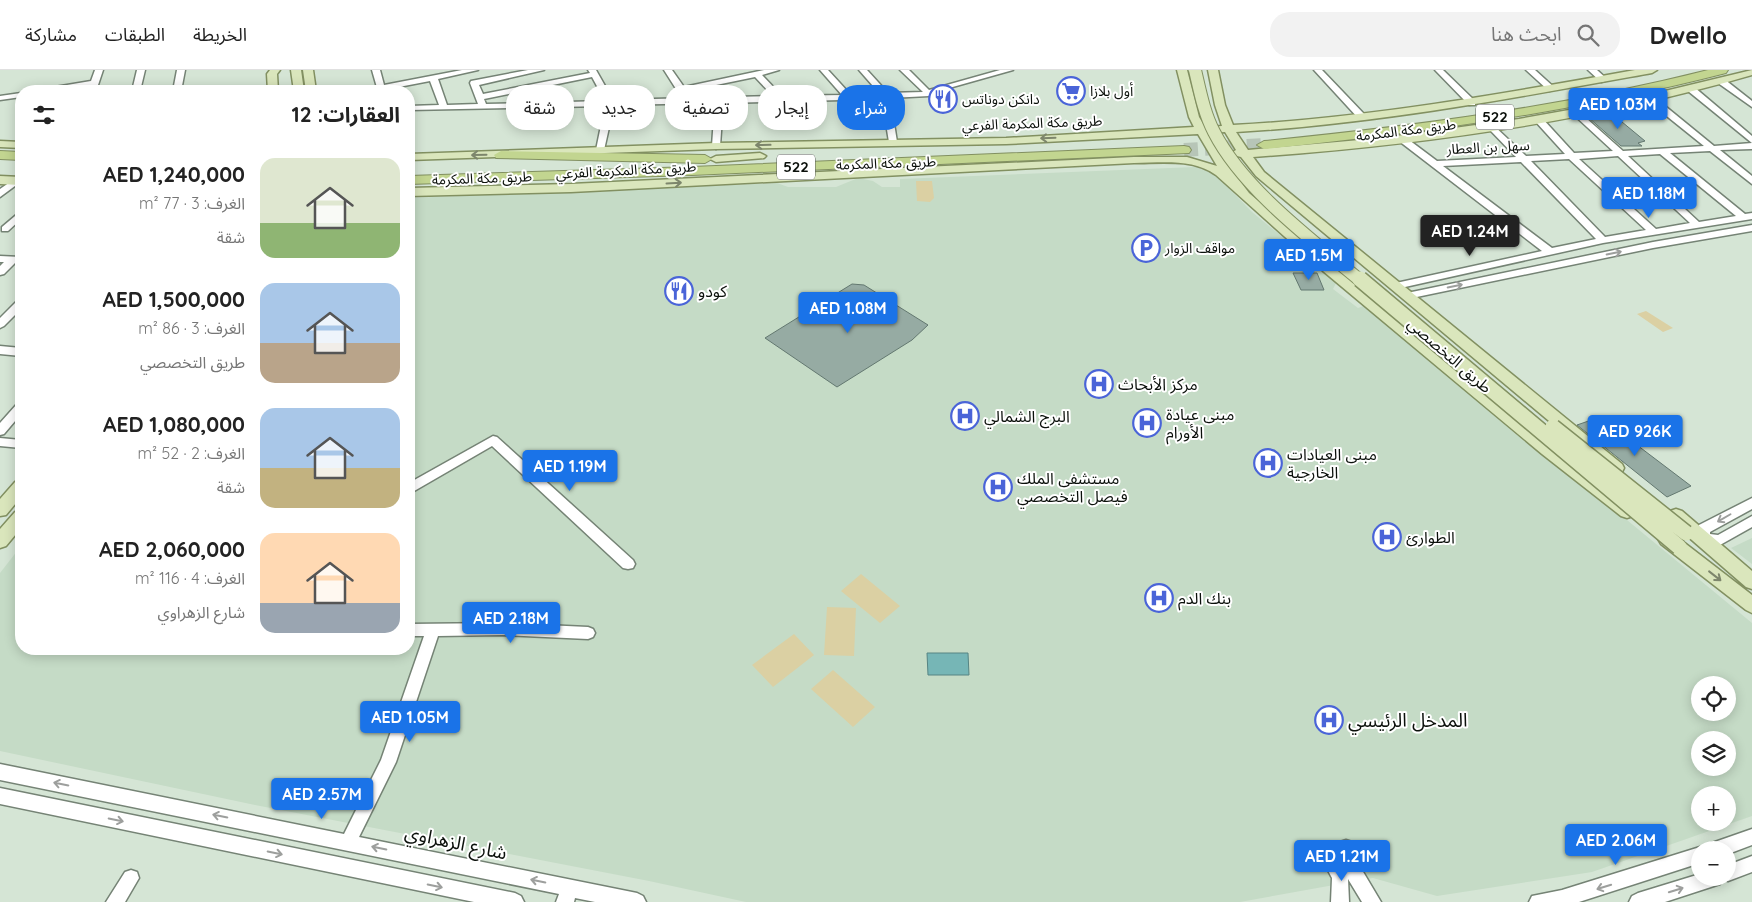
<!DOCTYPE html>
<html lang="ar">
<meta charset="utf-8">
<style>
:root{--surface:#fff;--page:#f2f2f2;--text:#222;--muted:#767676;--line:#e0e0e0;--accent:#1a73e8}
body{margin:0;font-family:Quicksand,"Noto Sans Arabic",sans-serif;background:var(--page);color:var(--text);direction:rtl;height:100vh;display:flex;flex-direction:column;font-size:19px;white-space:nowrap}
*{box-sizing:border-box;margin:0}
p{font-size:16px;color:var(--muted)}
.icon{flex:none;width:28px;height:28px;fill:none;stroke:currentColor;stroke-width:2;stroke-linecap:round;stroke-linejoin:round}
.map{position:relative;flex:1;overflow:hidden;direction:ltr}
.side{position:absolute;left:15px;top:15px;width:400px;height:570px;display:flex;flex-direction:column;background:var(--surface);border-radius:20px;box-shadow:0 2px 12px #0003;direction:rtl}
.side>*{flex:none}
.guide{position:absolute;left:430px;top:15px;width:475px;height:45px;direction:rtl;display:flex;gap:10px}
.tools{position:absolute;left:1691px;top:606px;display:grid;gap:10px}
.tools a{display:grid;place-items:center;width:45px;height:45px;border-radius:50%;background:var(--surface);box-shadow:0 2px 12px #0003;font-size:25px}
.price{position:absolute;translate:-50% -42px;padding:0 11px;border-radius:5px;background:var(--accent);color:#fff;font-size:16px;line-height:32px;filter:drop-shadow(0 1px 2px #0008)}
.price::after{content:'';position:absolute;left:50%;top:30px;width:15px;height:11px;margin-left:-8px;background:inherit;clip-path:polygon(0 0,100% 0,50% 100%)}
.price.active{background:#222;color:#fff}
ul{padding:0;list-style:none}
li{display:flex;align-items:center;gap:15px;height:125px;padding:0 15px}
li span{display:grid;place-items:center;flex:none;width:140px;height:100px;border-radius:15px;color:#555}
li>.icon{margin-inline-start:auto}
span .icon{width:60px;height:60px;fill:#fffc;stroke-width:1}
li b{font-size:21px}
h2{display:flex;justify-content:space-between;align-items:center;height:60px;padding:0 15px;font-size:21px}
.chip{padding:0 18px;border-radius:20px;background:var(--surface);box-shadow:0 2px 12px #0003;font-size:18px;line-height:45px}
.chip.active{background:var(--accent);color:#fff}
header{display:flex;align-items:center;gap:30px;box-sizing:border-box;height:70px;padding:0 25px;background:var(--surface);border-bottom:1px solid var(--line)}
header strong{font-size:24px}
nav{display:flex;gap:28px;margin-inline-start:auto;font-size:18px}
.search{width:350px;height:45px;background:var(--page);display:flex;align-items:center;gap:12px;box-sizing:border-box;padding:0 18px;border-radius:20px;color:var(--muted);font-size:19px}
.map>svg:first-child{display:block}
</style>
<header>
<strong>Dwello</strong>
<div class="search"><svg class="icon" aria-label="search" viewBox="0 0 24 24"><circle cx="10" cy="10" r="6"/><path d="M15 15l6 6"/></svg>ابحث هنا</div>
<nav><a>الخريطة</a><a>الطبقات</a><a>مشاركة</a></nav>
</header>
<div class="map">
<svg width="1752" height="832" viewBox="0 0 1752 832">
<rect width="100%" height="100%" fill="#d5e5d5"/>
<path fill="#c5dbc6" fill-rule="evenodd" d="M1195,97L1213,102L1252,142L1335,210L1336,213L1333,219L1358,238L1366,235L1752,553V746L1592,802L1437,826L1373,808L1240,832H746L649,811L255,735L0,681V503L21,476V579H409V128L777,113L788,117H836L858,108L873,111L882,117H900V109ZM1700,615H1728V642H1700ZM1700,670H1728V698H1700ZM1700,725H1728V752H1700Z
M1752,468V494L1731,478Z"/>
<path fill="#dbd0a3" d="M916,111H932L934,128L930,132L917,131Z
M1646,241L1673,258L1663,262L1637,244Z
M861,504L900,536L880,553L841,521Z
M827,537L856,538L854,586L824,585Z
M794,564L814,585L773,617L752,595Z
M833,600L875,637L853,657L811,619Z"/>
<path fill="#76b6b6" stroke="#568483" d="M927,583H968L969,605H928Z"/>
<path fill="#96aba3" stroke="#637870" d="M1610,42L1645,71L1638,73L1642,76H1621L1589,48L1599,47Z
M1293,203H1317L1324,220H1301Z
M852,214L864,215L928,255L912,270L837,317L765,268Z
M1600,347L1691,416L1667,427L1577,355Z"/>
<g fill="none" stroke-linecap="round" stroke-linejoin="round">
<path stroke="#b7c5b7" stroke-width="14" stroke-dasharray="14 7" stroke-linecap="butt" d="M1184,80L1264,75"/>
<defs>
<path id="minor" d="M95,0H103L96,21H88L90,16L57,21H39L43,19L91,11Z
M137,0H145L140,21H132Z
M177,0H185L181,21H173Z
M372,0H380L384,15L462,0H478L438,9L447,35L478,34L470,13L471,11L528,0H544L479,15L483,24L590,3L588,0H596L613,30L773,26L755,7L687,21L690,25L686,27L678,22L664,0H672L684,17L764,0H779L762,5L782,26L842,25L820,0H828L850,24H880L859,0H867L888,23L923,22L900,0H909L929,20L1000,0H1013L942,20L929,26L890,28L897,72L893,75L889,72L882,29L723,33L720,76L716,79L712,76L715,33L614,35L604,80L600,83L596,80L605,36L409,40V36L439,35L430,11L378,21ZM592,7L605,31L486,34L484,29Z
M1314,0H1322L1365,45V49H1359Z
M1435,0H1443L1475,31V35H1469Z
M1526,0H1535L1556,19L1549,21Z
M1588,0H1597L1608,10L1601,12Z
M1718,9H1724L1752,31V37L1718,13Z
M1688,17H1694L1752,66V73L1688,21Z
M21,23V27L0,30V26Z
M1648,27H1654L1714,76L1752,73V79L1720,80L1752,106V114L1710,81L1670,83L1745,144L1752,143V149L1603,173L1396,219L1392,218L1391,216L1396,213L1542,181L1399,71V67H1405L1437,91L1516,87L1489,59L1488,57L1492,54L1526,86L1565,84L1535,51V47H1541L1574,83L1613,81L1574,45L1573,43L1577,40L1623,81L1704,76L1648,31ZM1660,84L1736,146L1699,152L1628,86ZM1618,86L1690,153L1656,159L1579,89ZM1569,89L1646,160L1605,167L1531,91ZM1521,92L1596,169L1552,178L1443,96Z
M16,108L19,109V113L0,127V119Z
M21,141V149L8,161H2V157Z
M1752,155V161L1653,178L1407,229L1402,226L1407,223L1653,172Z
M0,186L21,187V193H15L4,204L0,205V196L4,192H0Z
M21,230V239L4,256L0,258V248L17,231Z
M0,276L21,278V286L0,284Z
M21,333V344L4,364L0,365V353L17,334Z
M493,366L497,367L633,490L635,494L633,498L628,499L623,498L492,376L409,424V413Z
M0,368L21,370V378L0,376Z
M1752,428V439L1710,462V464L1718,465L1752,446V457L1720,475L1698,473L1696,469L1699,455Z
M502,553L588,557L593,559L595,563L593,567L588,569L502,565L438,566L396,692L359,767L637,823L643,826L646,832H595L575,828L574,832H556L559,824L0,710V694L344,764L381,690L424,566H409V554Z
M0,718L515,823L521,826L524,832H474L0,734Z
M1752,759V775L1728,784V780H1707L1709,774Z
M1346,770L1352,772L1359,795L1381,832H1362L1348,809L1349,832H1331L1332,808L1317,780L1319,774L1325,772L1331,774L1342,795L1338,778L1340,772Z
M1700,777L1706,780H1700V793L1579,832H1529L1532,826L1562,820Z
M1752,786V802L1728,811L1722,809L1720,814L1714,816L1665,832H1629L1632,826L1638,823L1700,804V808H1728V795Z
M131,800L137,802L139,808L125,832H106L125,802Z"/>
<path id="major" d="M270,0H280L277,4L278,21H268L267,4Z
M291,0H301L304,21H294Z
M303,0H313L316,21H306Z
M1177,0H1187L1199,47L1205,57L1222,56L1215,35L1208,0H1218L1225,35L1233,55C1368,48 1502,24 1635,0H1657L1652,3C1514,28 1376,54 1236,62L1248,80L1382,68L1519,49L1636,28L1752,0V5C1590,52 1420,75 1253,87L1264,102L1622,394L1624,398L1622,402L1616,404L1610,402L1256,106L1241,87L1233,85L1231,83L1236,80L1225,62L1208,63L1219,83L1249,123L1333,195L1554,376L1633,436L1635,441L1633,446L1627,448L1621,446L1542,384L1323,201L1216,105C1192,88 1161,93 1134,93L571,122L409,126V118L571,114L1134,87H1187L1217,96L1198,64L1006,74L716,79L409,90V84L716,73L1006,68L1194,57L1189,47Z
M0,71L21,72V78L0,77Z
M760,83L766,86L764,88L716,92L710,89L716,86Z
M0,106L21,107V115L0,114Z
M21,410V427L6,445L0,446V429L15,412Z
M1676,439L1682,441L1752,501V519L1746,517L1670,451L1668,446L1670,441Z
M21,441V458L6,476L0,478V459L15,442Z
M1667,462L1673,464L1752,525V543L1746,540L1661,474L1658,469L1661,464Z"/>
<path id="highway" d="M1708,0H1728L1726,3C1574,42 1420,63 1264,79L1257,75L1264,71C1414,56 1562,37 1708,0Z
M1184,76L1189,77L1191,80L1189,83L692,105L409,114V106L692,97Z
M0,81L21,82V90L0,89Z
M501,81L705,85L712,89L705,93L496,88L494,85Z"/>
</defs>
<use href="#minor" stroke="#758375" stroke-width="3"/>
<use href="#major" stroke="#829061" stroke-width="3"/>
<use href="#highway" stroke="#829061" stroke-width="2"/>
<use href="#minor" fill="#fff" fill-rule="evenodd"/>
<use href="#major" fill="#dae6bc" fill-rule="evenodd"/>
<use href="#highway" fill="#c2d590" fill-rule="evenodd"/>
<defs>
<path id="major-bridge-far1" d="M1195,0C1200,21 1204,43 1214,62C1243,119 1312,170 1361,211"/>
<path id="major-bridge" d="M1360,209L1679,477
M1553,357L1686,463"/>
</defs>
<use href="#major-bridge-far1" stroke="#829061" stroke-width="14" stroke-linecap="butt"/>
<use href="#major-bridge" stroke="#829061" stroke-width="18" stroke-linecap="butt"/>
<use href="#major-bridge-far1" stroke="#dae6bc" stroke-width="12"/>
<use href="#major-bridge" stroke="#dae6bc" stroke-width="15"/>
</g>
<defs><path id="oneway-shaft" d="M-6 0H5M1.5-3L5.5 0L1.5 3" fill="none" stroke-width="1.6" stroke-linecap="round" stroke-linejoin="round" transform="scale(1.25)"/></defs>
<g stroke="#7d866c">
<use href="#oneway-shaft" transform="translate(1048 68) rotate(178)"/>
<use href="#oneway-shaft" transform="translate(763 75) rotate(179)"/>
<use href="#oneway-shaft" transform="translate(479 85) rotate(179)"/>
<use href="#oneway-shaft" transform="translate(674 113) rotate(-3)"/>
<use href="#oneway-shaft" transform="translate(1715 506) rotate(38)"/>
</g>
<g stroke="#9d9f9d">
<use href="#oneway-shaft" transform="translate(1614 183) rotate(-12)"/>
<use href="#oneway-shaft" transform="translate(1455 216) rotate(-11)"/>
<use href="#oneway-shaft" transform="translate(1724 448) rotate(150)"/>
<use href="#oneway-shaft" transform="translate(61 714) rotate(-169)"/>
<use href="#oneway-shaft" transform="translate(220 746) rotate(-169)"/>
<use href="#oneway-shaft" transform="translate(116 750) rotate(12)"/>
<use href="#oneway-shaft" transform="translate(379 778) rotate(-168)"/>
<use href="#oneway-shaft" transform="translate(275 783) rotate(12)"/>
<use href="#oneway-shaft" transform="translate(538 811) rotate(-168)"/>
<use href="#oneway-shaft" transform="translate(435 816) rotate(12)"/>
<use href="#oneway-shaft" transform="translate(1604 817) rotate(163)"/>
<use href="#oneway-shaft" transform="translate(1676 820) rotate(-17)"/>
</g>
<defs>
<symbol id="supermarket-ring" viewBox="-11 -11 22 22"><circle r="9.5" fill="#fff" stroke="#4a64d8" stroke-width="1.5"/><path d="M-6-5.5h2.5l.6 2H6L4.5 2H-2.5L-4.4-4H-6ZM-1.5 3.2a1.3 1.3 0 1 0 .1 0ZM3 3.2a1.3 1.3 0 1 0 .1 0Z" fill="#4a64d8"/></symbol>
<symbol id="restaurant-ring" viewBox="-11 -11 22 22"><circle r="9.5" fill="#fff" stroke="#4a64d8" stroke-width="1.5"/><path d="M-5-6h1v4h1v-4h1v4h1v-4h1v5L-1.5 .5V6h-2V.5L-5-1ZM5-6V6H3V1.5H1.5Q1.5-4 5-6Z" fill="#4a64d8"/></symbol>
<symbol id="parking-ring" viewBox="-11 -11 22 22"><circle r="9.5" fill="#fff" stroke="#4a64d8" stroke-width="1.5"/><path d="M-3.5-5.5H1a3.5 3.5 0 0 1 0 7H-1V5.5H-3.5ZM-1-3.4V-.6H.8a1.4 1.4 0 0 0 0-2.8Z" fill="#4a64d8"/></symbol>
<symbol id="hospital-ring" viewBox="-11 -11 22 22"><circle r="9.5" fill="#fff" stroke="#4a64d8" stroke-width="1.5"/><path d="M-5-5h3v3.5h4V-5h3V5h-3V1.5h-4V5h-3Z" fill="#4a64d8"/></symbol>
</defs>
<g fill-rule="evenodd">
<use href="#supermarket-ring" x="1055" y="5" width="32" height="32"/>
<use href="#restaurant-ring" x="927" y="13" width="32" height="32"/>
<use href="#parking-ring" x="1130" y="162" width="32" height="32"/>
<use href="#restaurant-ring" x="663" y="205" width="32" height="32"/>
<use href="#hospital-ring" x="1083" y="298" width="32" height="32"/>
<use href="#hospital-ring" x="949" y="330" width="32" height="32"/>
<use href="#hospital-ring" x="1131" y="337" width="32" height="32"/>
<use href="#hospital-ring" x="1252" y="377" width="32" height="32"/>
<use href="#hospital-ring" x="982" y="401" width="32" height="32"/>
<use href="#hospital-ring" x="1371" y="451" width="32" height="32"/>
<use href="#hospital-ring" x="1143" y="512" width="32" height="32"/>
<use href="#hospital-ring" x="1313" y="634" width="32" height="32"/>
</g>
<g text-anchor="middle" stroke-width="4" stroke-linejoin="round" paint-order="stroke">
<g font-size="14" fill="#0b100b" stroke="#fff" text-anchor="start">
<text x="1090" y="26">أول بلازا</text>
<text x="962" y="34">دانكن دوناتس</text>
<text x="1165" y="183">مواقف الزوار</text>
</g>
<g font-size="14" fill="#0b100b" stroke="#fff">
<text transform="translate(1032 53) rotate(-2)" y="5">طريق مكة المكرمة الفرعي</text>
<text transform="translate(1406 60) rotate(-7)" y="5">طريق مكة المكرمة</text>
<text transform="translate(1488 77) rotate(-3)" y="5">سهل بن العطار</text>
<text transform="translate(886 93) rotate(-2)" y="5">طريق مكة المكرمة</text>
<text transform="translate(626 100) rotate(-3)" y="5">طريق مكة المكرمة الفرعي</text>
<text transform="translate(482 108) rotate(-2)" y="5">طريق مكة المكرمة</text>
</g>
<g fill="#fff" stroke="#545854" stroke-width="1">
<rect x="1476" y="34.5" width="38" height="25" rx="4"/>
<rect x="777" y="84.5" width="38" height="25" rx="4"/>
</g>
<g font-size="15" font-weight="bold" fill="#0b100b">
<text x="1495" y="52">522</text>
<text x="796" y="102">522</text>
</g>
<g font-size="16" fill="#0b100b" stroke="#fff" text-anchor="start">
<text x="698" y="227">كودو</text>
<text x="1118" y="320">مركز الأبحاث</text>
<text x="1166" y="350">مبنى عيادة<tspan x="1166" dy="18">الأورام</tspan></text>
<text x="984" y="352">البرج الشمالي</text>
<text x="1287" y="390">مبنى العيادات<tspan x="1287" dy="18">الخارجية</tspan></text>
<text x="1017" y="414">مستشفى الملك<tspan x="1017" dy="18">فيصل التخصصي</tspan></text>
<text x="1406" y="473">الطوارئ</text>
<text x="1178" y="534">بنك الدم</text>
</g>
<g font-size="16" fill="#0b100b" stroke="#fff">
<text transform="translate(1450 285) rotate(41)" y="6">طريق التخصصي</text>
</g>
<g font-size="19" fill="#0b100b" stroke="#fff" text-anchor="start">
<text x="1348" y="657">المدخل الرئيسي</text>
</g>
<g font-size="19" fill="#0b100b" stroke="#fff">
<text transform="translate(456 772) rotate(12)" y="7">شارع الزهراوي</text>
</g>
</g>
</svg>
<div class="tools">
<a><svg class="icon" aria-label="locate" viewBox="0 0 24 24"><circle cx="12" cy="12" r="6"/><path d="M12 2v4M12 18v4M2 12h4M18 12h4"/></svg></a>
<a><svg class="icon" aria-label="layers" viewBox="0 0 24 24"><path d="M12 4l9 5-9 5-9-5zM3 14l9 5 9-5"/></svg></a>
<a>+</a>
<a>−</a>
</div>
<b class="price" style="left:1618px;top:60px">AED 1.03M</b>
<b class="price" style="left:1649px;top:149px">AED 1.18M</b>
<b class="price active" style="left:1470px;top:187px">AED 1.24M</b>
<b class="price" style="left:1309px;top:211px">AED 1.5M</b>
<b class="price" style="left:848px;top:264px">AED 1.08M</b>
<b class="price" style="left:1635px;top:387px">AED 926K</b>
<b class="price" style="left:570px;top:422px">AED 1.19M</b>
<b class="price" style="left:511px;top:574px">AED 2.18M</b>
<b class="price" style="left:410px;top:673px">AED 1.05M</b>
<b class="price" style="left:322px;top:750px">AED 2.57M</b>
<b class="price" style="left:1616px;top:796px">AED 2.06M</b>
<b class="price" style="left:1342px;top:812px">AED 1.21M</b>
<div class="guide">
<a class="chip active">شراء</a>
<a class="chip">إيجار</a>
<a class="chip">تصفية</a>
<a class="chip">جديد</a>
<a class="chip">شقة</a>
</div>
<section class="side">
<h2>العقارات: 12<svg class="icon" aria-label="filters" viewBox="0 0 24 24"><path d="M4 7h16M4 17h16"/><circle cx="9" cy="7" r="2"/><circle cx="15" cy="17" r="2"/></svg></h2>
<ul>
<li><span style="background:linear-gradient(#dfe7d0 65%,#8fb573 0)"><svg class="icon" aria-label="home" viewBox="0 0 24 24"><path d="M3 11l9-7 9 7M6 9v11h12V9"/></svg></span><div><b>AED 1,240,000</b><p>الغرف: 3 · 77 m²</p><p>شقة</p></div></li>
<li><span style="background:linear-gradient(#a9c7e8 60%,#b9a48a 0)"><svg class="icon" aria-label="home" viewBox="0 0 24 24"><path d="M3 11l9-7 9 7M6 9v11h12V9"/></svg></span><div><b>AED 1,500,000</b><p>الغرف: 3 · 86 m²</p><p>طريق التخصصي</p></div></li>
<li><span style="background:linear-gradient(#a9c7e8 60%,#c2b280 0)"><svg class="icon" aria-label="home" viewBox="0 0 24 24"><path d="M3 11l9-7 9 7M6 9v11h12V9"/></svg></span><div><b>AED 1,080,000</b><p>الغرف: 2 · 52 m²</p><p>شقة</p></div></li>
<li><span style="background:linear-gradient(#ffd9b3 70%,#9aa5b1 0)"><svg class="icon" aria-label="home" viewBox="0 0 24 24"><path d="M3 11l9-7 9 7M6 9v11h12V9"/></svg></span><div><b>AED 2,060,000</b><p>الغرف: 4 · 116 m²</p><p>شارع الزهراوي</p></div></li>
</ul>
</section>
</div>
